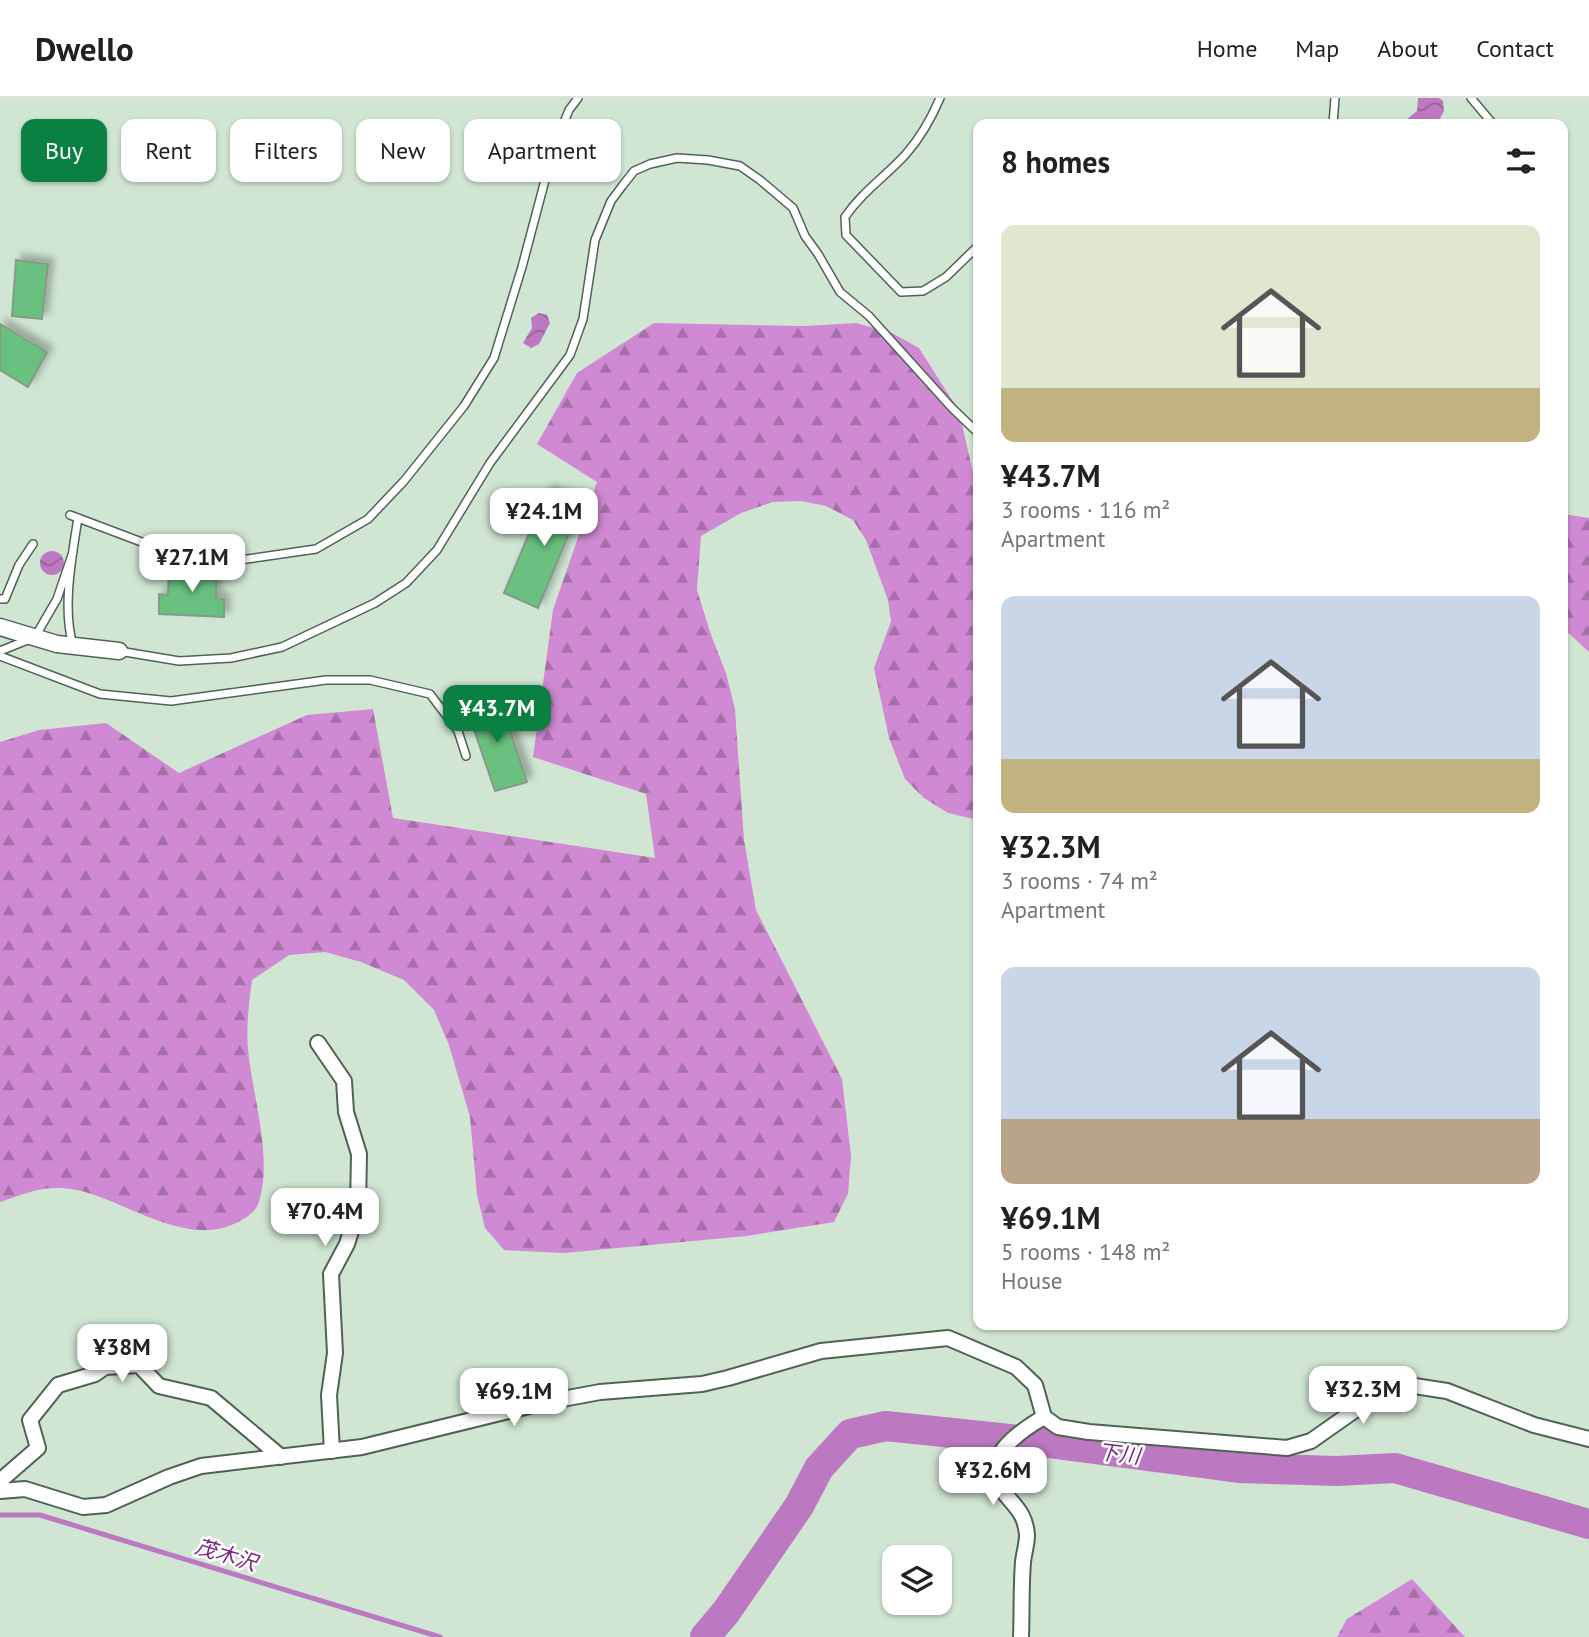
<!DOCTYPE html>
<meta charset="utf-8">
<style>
:root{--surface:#fff;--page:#f6f6f6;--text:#202124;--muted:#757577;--line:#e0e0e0;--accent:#0b8043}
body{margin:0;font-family:"PT Sans","Noto Sans JP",sans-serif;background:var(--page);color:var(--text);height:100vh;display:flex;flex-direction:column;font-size:26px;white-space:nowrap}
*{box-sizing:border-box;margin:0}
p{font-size:23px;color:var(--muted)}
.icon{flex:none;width:38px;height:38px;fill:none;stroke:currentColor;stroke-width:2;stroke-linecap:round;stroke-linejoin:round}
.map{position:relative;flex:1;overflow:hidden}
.sheet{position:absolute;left:973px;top:21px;width:595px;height:1211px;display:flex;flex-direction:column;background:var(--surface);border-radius:14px;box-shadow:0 2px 5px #0004}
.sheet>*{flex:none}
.banner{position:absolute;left:21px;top:21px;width:665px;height:63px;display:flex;gap:14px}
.tools{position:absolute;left:882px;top:1447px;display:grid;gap:14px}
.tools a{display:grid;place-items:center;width:70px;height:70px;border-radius:14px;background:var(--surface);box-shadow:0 2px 5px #0004;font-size:35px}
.price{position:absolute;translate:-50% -60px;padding:0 16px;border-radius:14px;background:#fff;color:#222;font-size:23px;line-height:46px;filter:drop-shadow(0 2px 4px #0008)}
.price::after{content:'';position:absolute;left:50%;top:42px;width:21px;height:16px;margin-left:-10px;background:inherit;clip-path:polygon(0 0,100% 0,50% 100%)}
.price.current{background:var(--accent);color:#fff}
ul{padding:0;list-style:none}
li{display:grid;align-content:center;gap:14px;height:371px;padding:0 28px}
li span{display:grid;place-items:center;height:217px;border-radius:14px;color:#555}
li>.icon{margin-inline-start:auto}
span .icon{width:126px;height:126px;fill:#fffc;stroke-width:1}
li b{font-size:30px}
h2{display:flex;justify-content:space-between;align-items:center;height:84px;padding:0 28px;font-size:30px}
.chip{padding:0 24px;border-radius:14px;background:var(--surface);box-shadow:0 2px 5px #0004;font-size:24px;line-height:63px}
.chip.current{background:var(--accent);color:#fff}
header{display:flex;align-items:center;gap:42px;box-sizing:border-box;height:98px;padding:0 35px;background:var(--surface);border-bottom:2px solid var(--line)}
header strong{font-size:33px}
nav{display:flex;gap:38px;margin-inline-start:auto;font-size:24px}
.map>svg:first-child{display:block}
</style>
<header>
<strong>Dwello</strong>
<nav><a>Home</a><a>Map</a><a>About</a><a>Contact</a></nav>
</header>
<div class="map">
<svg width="1589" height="1539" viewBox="0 0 1589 1539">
<defs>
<pattern id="forest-firs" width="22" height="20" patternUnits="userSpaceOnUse" patternTransform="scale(1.75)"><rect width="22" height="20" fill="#d08ad3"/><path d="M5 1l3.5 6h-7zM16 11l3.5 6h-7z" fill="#a76fa9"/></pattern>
<pattern id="water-waves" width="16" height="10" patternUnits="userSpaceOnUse" patternTransform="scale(1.75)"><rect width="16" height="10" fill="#bc78c0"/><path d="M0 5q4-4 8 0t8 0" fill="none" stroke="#97619a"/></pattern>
<filter id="shadow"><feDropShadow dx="5.5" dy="-5.5" stdDeviation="3.5" flood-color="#0004"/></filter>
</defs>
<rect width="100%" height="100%" fill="#d0e6d3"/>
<path fill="url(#forest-firs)" d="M654,225L804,228L856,225L892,235L919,250L959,313L978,397V722L948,715L924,700L905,681L889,640L874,570L891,523L888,502L866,442L853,422L826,408L801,403L773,404L741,415L701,438L697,492L711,537L726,575L735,611L744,742L756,812L842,981L851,1058L848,1096L834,1124L747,1138L564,1155L504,1152L485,1130L477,1097L470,1019L449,947L434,912L404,882L361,864L325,854L289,857L252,882C249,905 246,928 248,951C252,995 272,1057 260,1100C257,1113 248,1119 236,1125C185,1150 125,1102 77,1092C44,1086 30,1094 0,1104V644L39,632L106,625L179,675L307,617L373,611L393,720L655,760L646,696L533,659L553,512L597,384L537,346L577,275Z
M1563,416L1589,420V554L1563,530Z
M1412,1481L1465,1539H1337L1347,1521Z"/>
<path fill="url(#water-waves)" d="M1418,0H1439L1443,3L1444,13L1437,26H1401L1417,13Z
M539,215L547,217L550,225L539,246L531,250L523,245L532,230L531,220Z
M40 465a12 12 0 1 1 24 0a12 12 0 1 1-24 0Z"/>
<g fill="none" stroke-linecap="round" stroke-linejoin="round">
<path stroke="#bc78c0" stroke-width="5" d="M0,1417H40L440,1539"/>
<path stroke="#bc78c0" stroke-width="30" d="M705,1539L726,1514L799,1408L819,1370L850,1336L886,1328L1048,1345L1239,1370L1337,1373L1395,1370L1589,1426"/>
</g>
<path fill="#6ac17f" stroke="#859a89" stroke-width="2" filter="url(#shadow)" d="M16,162L48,166L42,221L12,218Z
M0,226L47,254L28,289L0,272Z
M547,393L583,407L578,416L583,418L575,435L570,433L538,510L504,495Z
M169,469L210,470V476L216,477V500L224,501V519L159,516V496L168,497Z
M499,600L527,684L495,693L467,611Z"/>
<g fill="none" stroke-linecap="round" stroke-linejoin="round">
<defs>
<path id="service" d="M940,0C932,19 920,40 906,56C886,78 862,94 845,119L846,137L901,194L923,193L946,179L978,148
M1471,0L1493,26
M1333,26L1335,0
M70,417L160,451L220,465L316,451L368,421L404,383L464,308L494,260L522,169L553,52L569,12L578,0
M0,501H5L19,467L33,446
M73,547C62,511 72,458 78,420
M0,553L35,539L57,501L73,454
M119,553L179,563L231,560L282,549L375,505L406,485L437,452L490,365L570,257L583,221L595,142L611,103L623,87L634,73L650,66L677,60L708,62L740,68L760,82L793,110L805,138L818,156L840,194L869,218L952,310L978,335
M0,558L100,596L171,603L326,582H370L430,596L458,633L466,658"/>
<path id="minor" d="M318,945L344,983L346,1014L359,1056L358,1110L347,1146L331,1176L335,1255L329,1297L332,1353
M0,1383L38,1350L30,1322L58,1287L95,1276L105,1269L139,1267L159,1288L211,1300L281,1359
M0,1393L25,1391L83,1409L106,1407L169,1379L201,1368L362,1349L541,1305L600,1294L702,1286L728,1280L821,1253L948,1240L1016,1269L1035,1287L1044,1319L1058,1329L1089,1334L1287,1350L1311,1343L1368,1303L1408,1287L1447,1293L1534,1327L1589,1341
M1021,1539C1022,1514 1021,1489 1023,1464C1024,1455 1027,1446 1027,1437C1025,1414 1015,1409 1002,1392C978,1361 1020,1333 1044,1319"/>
<path id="tertiary" d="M0,529L57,546L119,553"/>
</defs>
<use href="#service" stroke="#4f6352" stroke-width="10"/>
<use href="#minor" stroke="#4f6352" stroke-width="18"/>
<use href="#tertiary" stroke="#4f6352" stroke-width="19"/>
<use href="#service" stroke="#fff" stroke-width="7"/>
<use href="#minor" stroke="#fff" stroke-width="14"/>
<use href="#tertiary" stroke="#fff" stroke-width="16"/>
</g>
<g text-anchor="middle" stroke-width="5" stroke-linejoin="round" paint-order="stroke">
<g font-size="21" font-style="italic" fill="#79277f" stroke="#fff">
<text transform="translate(1119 1356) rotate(7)" y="7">下川</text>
<text transform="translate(226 1457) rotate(17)" y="7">茂木沢</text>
</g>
</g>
</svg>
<div class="tools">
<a><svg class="icon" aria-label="layers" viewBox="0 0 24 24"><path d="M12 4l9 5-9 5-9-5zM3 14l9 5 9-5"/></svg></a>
</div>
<b class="price" style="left:544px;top:450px">¥24.1M</b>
<b class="price" style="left:192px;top:496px">¥27.1M</b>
<b class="price current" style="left:497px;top:647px">¥43.7M</b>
<b class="price" style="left:325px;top:1150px">¥70.4M</b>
<b class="price" style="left:122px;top:1286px">¥38M</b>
<b class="price" style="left:1363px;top:1328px">¥32.3M</b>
<b class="price" style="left:514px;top:1330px">¥69.1M</b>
<b class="price" style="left:993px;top:1409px">¥32.6M</b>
<div class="banner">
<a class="chip current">Buy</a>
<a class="chip">Rent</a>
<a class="chip">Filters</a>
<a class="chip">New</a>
<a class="chip">Apartment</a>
</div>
<section class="sheet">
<h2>8 homes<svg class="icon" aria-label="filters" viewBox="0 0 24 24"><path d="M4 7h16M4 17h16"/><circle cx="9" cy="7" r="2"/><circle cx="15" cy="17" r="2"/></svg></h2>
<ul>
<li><span style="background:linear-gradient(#dfe7d0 75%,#c2b280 0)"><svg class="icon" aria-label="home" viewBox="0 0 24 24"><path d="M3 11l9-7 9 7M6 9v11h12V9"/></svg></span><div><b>¥43.7M</b><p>3 rooms · 116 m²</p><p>Apartment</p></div></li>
<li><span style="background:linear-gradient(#c9d6e8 75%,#c2b280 0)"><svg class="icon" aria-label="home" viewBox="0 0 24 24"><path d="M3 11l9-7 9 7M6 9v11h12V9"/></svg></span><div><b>¥32.3M</b><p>3 rooms · 74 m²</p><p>Apartment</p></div></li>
<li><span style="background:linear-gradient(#c9d6e8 70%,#b9a48a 0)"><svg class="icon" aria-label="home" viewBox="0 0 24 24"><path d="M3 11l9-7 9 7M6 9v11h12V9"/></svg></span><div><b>¥69.1M</b><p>5 rooms · 148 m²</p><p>House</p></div></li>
</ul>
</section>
</div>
